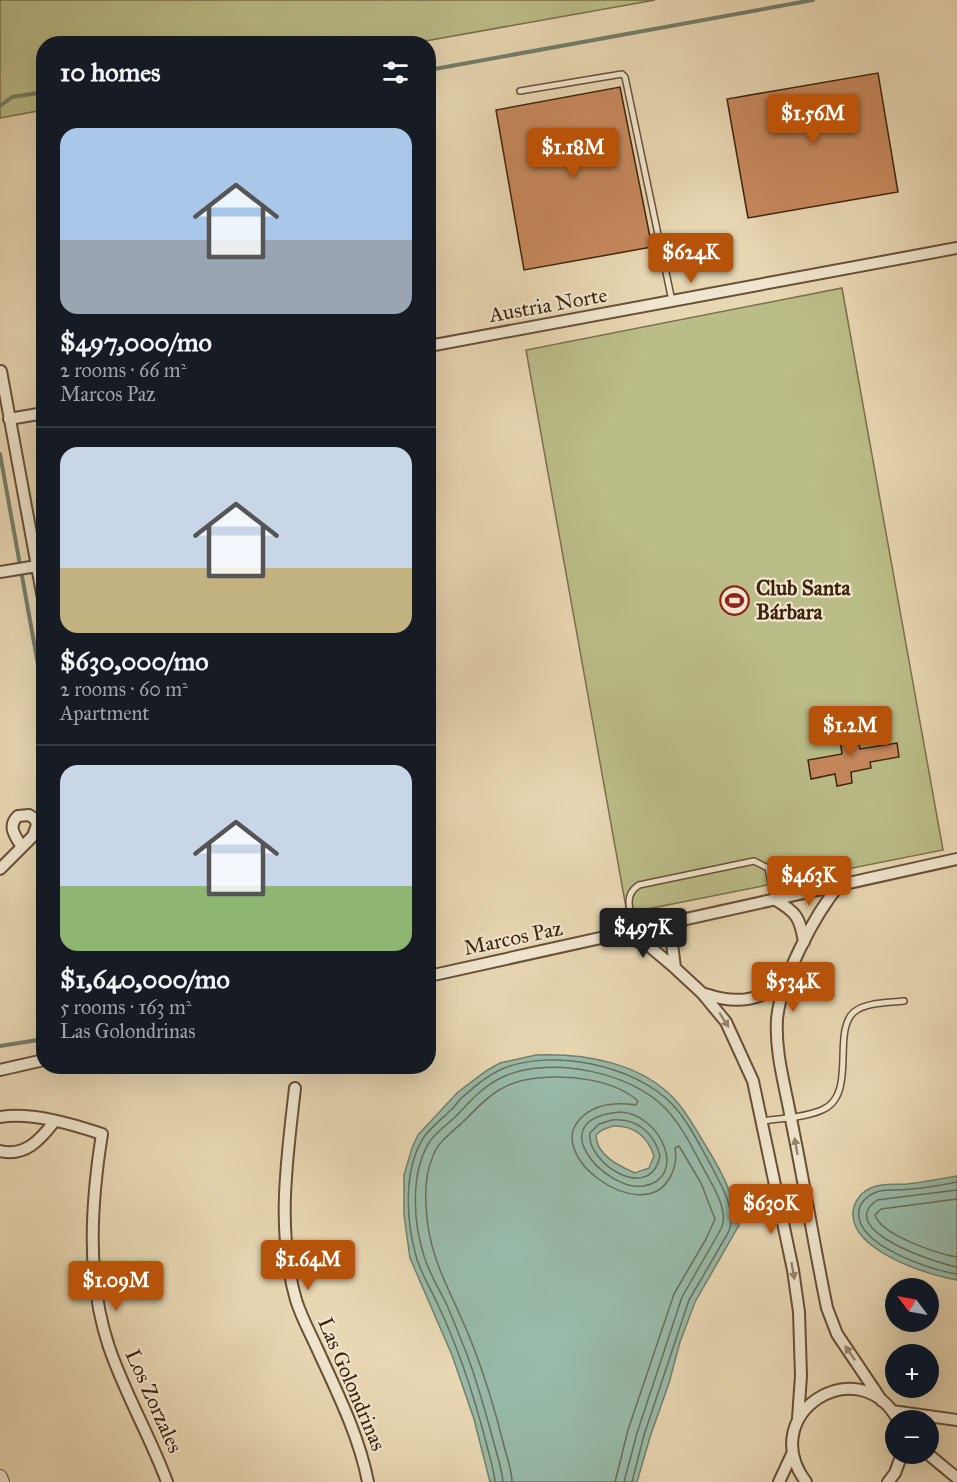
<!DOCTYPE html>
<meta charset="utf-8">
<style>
:root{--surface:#171b24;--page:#242831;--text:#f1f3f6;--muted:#9ea1a6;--line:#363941;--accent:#b45309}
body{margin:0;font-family:"IM FELL Great Primer",serif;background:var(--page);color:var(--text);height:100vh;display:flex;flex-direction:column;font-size:22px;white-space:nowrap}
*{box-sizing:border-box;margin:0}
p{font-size:20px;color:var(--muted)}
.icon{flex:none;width:33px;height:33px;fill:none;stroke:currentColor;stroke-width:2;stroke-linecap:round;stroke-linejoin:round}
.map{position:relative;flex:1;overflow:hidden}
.panel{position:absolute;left:36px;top:36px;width:400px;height:1038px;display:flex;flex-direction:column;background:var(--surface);border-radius:24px;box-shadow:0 6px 24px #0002}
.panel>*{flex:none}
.needle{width:39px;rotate:302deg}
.fabs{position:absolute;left:885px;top:1278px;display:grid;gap:12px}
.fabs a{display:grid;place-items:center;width:54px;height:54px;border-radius:50%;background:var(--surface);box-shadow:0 6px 24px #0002;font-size:30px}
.price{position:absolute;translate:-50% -51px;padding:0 14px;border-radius:6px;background:var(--accent);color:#fff;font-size:20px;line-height:39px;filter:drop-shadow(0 2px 3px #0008)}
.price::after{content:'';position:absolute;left:50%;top:36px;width:18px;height:14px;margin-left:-9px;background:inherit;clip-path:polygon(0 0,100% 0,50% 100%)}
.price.current{background:#222;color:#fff}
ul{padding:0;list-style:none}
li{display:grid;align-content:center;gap:12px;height:318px;padding:0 24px}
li+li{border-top:2px solid var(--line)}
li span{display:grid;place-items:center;height:186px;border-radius:18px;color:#555}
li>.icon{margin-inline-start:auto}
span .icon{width:108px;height:108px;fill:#fffc;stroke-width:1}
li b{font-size:26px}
h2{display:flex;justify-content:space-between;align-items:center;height:72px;padding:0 24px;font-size:26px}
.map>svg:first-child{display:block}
</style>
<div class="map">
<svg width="957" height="1482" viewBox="0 0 957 1482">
<rect width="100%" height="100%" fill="#e8d7b3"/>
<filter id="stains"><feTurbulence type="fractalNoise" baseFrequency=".00333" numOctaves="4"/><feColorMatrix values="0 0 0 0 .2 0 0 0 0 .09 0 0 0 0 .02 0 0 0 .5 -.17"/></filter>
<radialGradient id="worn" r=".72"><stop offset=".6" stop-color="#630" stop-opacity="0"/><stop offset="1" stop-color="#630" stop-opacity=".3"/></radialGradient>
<path fill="#bbbd89" stroke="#7c704a" stroke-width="1.5" d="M0,0H655L414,43L44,44L43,110L0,118Z
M842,288L943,850L627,913L526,350Z"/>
<path fill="#98baa9" stroke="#747e6a" stroke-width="1.5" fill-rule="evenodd" d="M536,1055C584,1053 644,1063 677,1102C689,1116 698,1133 707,1148C722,1172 735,1197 739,1225L695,1302L680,1342L669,1383L650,1437L637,1482H490L474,1419L452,1355L410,1258L404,1215V1175L412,1148L418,1135L458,1092L486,1071L500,1063ZM613,1126C634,1125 648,1137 654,1156L649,1168L635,1173C619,1166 596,1155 596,1135L602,1130Z
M957,1176V1280C927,1275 850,1250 853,1212C854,1202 861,1192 871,1188C880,1183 896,1185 907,1184C924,1182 941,1179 957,1176Z"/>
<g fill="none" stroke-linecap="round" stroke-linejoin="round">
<path stroke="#6b6e5a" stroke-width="1.5" d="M621,1112C662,1115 688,1178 644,1186C605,1192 539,1118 621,1112Z
M612,1120C636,1118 654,1132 660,1156C650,1204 586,1163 590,1133L599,1124Z
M957,1182C942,1185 926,1188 911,1189C900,1191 884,1188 874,1193C867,1196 860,1203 859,1210C853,1245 931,1270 957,1274
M957,1190L877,1200C834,1230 936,1263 957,1267
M957,1199L881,1209L875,1215C881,1235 938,1254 957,1257
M495,1482C494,1469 489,1455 486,1442C474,1396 459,1349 438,1305C431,1289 421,1274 416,1256C406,1220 403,1169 424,1137C432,1126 443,1118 453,1108C457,1104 460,1098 465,1095C476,1085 488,1075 502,1069C552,1048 634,1065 672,1104C689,1122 701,1148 713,1169C722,1187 738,1213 728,1233L689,1300L644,1435L632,1482
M503,1482C502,1470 498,1458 495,1447C486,1414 477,1379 464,1347C458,1332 452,1316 445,1301C437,1286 429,1272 424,1256C413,1222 410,1172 430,1141C438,1130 450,1123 459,1113C473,1098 486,1084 505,1076C552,1056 631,1072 666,1109C683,1127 695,1153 707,1175C715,1189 729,1213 721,1229L682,1297L637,1433L624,1482
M512,1482C512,1469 506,1455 503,1442C495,1410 485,1377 473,1346C454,1295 428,1262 426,1205C425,1188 426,1172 433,1156C439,1140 454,1131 466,1119C488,1096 504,1081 538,1078C570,1075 613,1079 638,1101L636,1105C616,1102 595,1103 580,1119C544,1156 641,1226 669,1179C675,1169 677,1159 675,1148L679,1146L701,1183L715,1219L706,1239L674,1294L628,1430L615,1482"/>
<path stroke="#747e6a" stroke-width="4" d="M429,70L813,0
M0,106L12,97L44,92
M0,454L44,698
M0,1046L44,1039"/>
</g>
<path fill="#c7895d" stroke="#3e230c" stroke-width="1.5" d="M878,73L898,192L748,218L727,99Z
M620,87L652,247L524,270L496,110Z
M856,723L860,749L897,743L899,757L870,762L871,768L851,772L852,783L837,786L835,774L811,779L808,760L842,754L838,726Z"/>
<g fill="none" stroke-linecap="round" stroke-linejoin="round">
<defs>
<path id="service" d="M520,91L622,74L625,77L672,301
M636,931C632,915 621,896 639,885L754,861L768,868L774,899
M762,1121C781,1118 804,1118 822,1110C858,1095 831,1032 854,1012C866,1002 889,1003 904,1001"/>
<path id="minor" d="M429,346L957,248
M1,371L44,604
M9,419L44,413
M0,572L37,566
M0,869L33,836L37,825L35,819L29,815L18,816C7,826 15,836 22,847
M840,884C814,915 781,979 777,1019C775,1054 785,1085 791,1119C804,1182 814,1245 827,1308L837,1334L882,1401
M774,899C796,912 800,917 804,942
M682,920L672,943L675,968L702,993L726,1022L753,1081L793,1270L799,1312L801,1376L798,1418
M622,935L649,946L675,968
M429,976L957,859
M705,994C738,1005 761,1001 788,979
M0,1070L44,1060
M295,1088C287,1159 276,1230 296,1300C301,1316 309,1331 316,1346C336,1390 359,1435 368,1482
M0,1117C32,1112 72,1124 102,1134C91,1203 86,1279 109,1347C125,1394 150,1436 167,1482
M0,1151C25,1157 40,1140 54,1122
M892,1411L957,1420
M928,1454L957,1478
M779,1482L792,1454
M806,1482C755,1414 858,1348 898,1420
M888,1482L895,1473L902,1454"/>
<path id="tertiary" d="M0,1477L2,1482"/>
</defs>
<use href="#service" stroke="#685036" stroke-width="8"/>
<use href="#minor" stroke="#685036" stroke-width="14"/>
<use href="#tertiary" stroke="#685036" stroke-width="16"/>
<use href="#service" stroke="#f0e5ce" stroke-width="5"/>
<use href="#minor" stroke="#f0e5ce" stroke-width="10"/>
<use href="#tertiary" stroke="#f0e5ce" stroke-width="14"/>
</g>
<defs><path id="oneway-solid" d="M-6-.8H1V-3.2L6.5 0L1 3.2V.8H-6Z" transform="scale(1.5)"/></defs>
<g fill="#97846d">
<use href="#oneway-solid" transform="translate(724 1020) rotate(58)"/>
<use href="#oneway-solid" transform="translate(796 1146) rotate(-100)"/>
<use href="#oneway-solid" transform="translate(793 1271) rotate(80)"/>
<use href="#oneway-solid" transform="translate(850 1353) rotate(-125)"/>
</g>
<defs>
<symbol id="stadium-ring" viewBox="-11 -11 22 22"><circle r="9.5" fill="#f0e5ce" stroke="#8f2418" stroke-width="1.5"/><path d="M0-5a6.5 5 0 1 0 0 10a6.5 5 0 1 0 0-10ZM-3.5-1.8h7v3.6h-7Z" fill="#8f2418"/></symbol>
</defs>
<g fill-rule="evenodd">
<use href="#stadium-ring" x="718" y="584" width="33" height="33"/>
</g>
<g text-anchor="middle" stroke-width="4.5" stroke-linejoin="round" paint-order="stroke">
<g font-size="21" fill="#3e230c" stroke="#f0e5ce">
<text transform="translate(548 305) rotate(-10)" y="7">Austria Norte</text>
<text transform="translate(513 938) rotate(-12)" y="7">Marcos Paz</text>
<text transform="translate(352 1384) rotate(67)" y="7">Las Golondrinas</text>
<text transform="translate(154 1401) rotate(66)" y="7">Los Zorzales</text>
</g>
<g font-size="21" font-weight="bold" fill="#3e230c" stroke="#f0e5ce" text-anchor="start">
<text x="756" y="595">Club Santa<tspan x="756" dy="24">Bárbara</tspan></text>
</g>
</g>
<rect width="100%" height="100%" filter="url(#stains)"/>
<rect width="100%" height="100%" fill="url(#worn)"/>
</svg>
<div class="fabs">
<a><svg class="needle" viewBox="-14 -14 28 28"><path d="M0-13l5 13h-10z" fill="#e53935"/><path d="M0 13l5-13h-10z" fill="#9ea1a6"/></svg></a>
<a>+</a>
<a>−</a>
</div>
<b class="price" style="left:813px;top:145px">$1.56M</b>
<b class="price" style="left:573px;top:179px">$1.18M</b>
<b class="price" style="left:691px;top:284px">$624K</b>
<b class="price" style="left:850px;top:757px">$1.2M</b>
<b class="price" style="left:809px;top:907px">$463K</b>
<b class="price current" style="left:643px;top:959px">$497K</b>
<b class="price" style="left:793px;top:1013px">$534K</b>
<b class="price" style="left:771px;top:1235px">$630K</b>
<b class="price" style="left:308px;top:1291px">$1.64M</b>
<b class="price" style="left:116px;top:1312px">$1.09M</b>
<section class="panel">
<h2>10 homes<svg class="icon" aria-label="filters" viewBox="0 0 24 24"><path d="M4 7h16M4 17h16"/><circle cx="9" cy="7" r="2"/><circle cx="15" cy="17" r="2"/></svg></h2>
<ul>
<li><span style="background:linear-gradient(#a9c7e8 60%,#9aa5b1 0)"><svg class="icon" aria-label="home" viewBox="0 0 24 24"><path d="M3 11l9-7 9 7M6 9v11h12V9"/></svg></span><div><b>$497,000/mo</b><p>2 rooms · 66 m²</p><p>Marcos Paz</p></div></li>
<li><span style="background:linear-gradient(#c9d6e8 65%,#c2b280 0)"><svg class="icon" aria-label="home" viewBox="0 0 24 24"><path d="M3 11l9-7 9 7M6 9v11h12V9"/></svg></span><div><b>$630,000/mo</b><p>2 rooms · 60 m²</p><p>Apartment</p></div></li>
<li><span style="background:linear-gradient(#c9d6e8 65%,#8fb573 0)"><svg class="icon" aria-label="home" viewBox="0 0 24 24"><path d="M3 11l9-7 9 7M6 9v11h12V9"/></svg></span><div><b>$1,640,000/mo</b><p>5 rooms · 163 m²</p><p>Las Golondrinas</p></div></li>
</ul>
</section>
</div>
